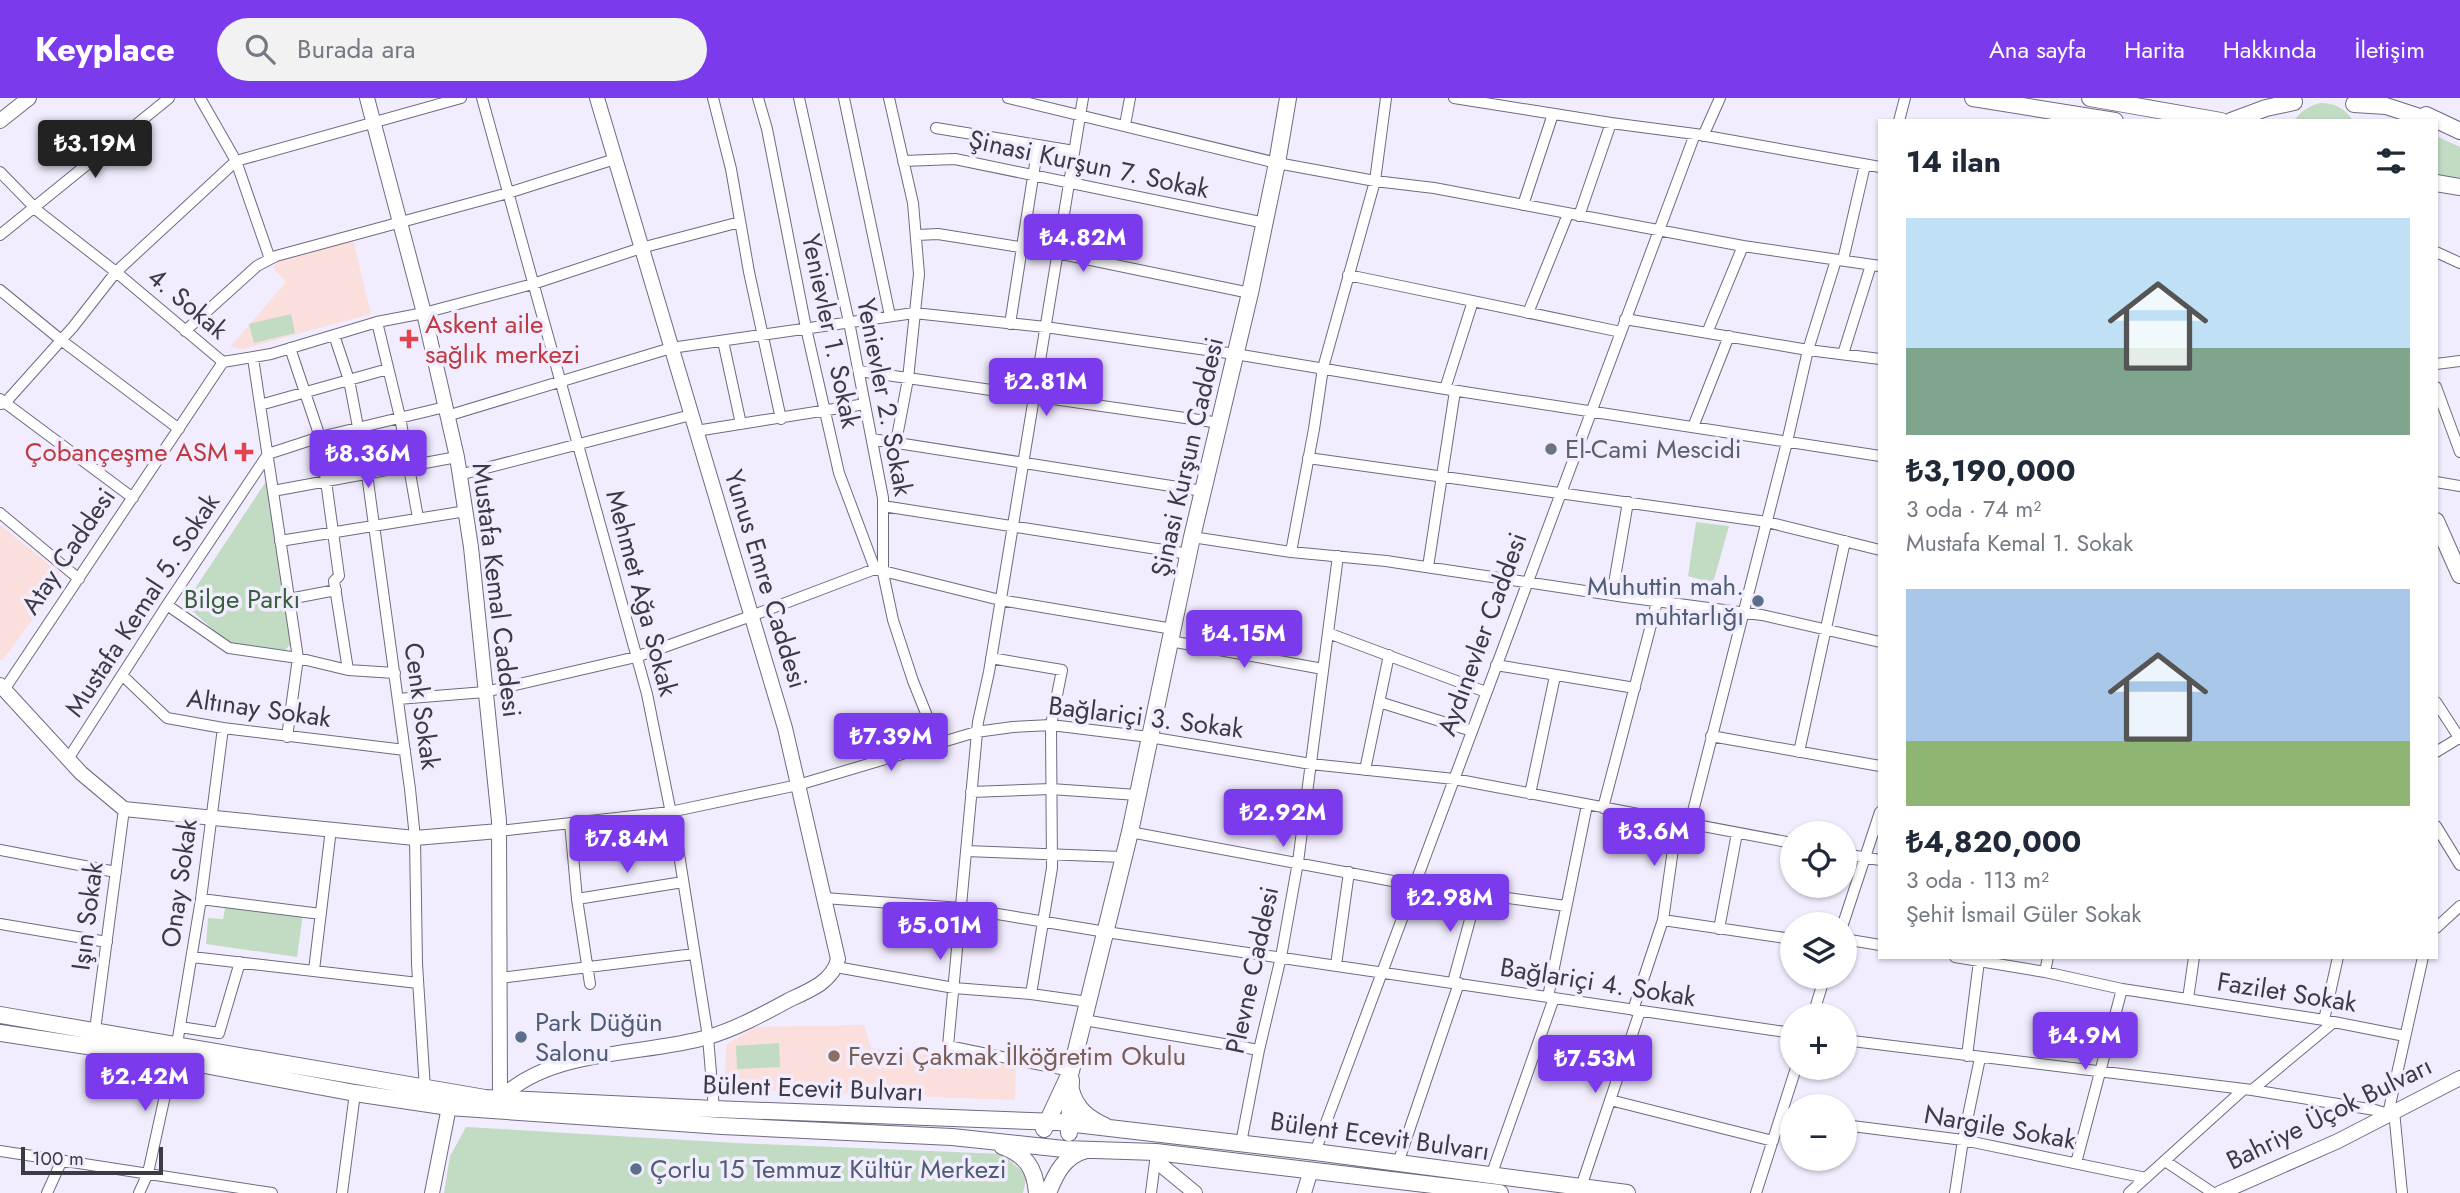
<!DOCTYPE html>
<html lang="tr">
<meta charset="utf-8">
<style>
:root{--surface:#fff;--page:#f2f2f3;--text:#1f2937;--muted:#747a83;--accent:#7c3aed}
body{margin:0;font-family:Jost,sans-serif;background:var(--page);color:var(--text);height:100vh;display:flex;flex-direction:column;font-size:26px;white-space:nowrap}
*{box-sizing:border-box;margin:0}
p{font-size:23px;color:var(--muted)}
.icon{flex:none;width:38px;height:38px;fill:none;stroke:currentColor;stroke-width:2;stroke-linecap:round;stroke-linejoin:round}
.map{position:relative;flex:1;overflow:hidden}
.panel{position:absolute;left:1878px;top:21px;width:560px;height:840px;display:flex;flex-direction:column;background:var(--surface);border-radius:0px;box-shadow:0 2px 5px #0004}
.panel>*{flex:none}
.controls{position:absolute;left:1780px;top:723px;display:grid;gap:14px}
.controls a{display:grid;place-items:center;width:77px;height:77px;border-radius:50%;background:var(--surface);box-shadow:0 2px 5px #0004;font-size:35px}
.scale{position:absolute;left:21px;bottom:18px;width:142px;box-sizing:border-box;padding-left:7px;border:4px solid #3d3a45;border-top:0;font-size:19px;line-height:24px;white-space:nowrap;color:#3d3a45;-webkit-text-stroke:5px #f2edfe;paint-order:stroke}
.price{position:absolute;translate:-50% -60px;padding:0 16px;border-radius:7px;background:var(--accent);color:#fff;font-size:23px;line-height:46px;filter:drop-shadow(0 2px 4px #0008)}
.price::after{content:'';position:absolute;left:50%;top:42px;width:21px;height:16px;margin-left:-10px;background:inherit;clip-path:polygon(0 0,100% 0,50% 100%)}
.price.active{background:#222;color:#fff}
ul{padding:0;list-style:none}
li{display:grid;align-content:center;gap:14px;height:371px;padding:0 28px}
li span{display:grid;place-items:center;height:217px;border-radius:0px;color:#555}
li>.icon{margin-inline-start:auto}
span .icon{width:126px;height:126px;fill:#fffc;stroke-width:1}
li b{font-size:30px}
h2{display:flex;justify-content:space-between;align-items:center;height:84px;padding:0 28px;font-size:30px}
header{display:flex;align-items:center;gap:42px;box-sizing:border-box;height:98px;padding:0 35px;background:var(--accent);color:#fff}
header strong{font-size:33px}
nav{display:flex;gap:38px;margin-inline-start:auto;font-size:24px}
.search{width:490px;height:63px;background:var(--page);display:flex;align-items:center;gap:18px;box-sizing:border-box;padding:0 24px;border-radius:38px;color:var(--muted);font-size:26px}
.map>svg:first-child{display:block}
</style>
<header>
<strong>Keyplace</strong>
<div class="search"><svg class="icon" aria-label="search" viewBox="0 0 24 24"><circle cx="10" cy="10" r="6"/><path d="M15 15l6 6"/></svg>Burada ara</div>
<nav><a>Ana sayfa</a><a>Harita</a><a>Hakkında</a><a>İletişim</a></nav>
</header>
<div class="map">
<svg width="2460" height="1095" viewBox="0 0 2460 1095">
<rect width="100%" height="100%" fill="#f2edfe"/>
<path fill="#fadfdd" d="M353,141L371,216L243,251L230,249L286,184L273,170L278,163Z
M0,427L59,474L60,484L3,562H0Z
M864,927L871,950L1016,966L1015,1002L725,991L726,947L755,929Z"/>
<path fill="#c2dbc3" d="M2320,5C2335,5 2345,10 2353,23H2294C2301,13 2308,8 2320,5Z
M2436,38L2460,49V84L2436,78Z
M291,216L295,235L254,245L249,226Z
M267,382L291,546L285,552L230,547L189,510L186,504Z
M1696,424L1729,428L1713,485L1688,478Z
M226,806L303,816L297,859L206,846L208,820L223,821Z
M779,945L780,969L737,971L736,948Z
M466,1029L736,1045L1002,1056L1027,1077L1023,1095H444L450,1058Z"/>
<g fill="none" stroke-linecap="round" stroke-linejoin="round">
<defs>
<path id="street" d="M200,0L236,63L270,161
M482,0L647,596L678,750L708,939L714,1011
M713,0L731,71L749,174L781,321
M758,0L767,31L806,230L839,375L875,471
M799,0L849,224L883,400V475L893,522L913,583L938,645
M844,0L890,218
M889,0L913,105L919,176L908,281L896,344
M1008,0L1277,65L1375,83L1434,90L1743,148L1880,168
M1454,0L1611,25L1695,36L1880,69
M1899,23L1905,0
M1125,27L1130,0
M936,30L1074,53
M1703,38L1720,0
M903,63L955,61L1265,125
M0,74L39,114L116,174L223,264L271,256L377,224L424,215L533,186L641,150L740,124
M1523,107L1553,16
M1579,118L1611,25
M0,137L169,0
M917,137L938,136L1057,155L1250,195
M2436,154L2460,165
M1843,162L1865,67
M1348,177L1621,234
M0,192L61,242L179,331
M1528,215L1568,116
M1625,221L1808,252L1880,261
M377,224L400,319L418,420
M1010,226L1038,47
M185,233L257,168L276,158L508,95L615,61
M1707,235L1743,148
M334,237L349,282L367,376L410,691L415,740L417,866L425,991
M723,243L741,326
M290,250L320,339L339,478L334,483L348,572
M1843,256L1871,167
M253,260L298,560L287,639
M2436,266L2460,263
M859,273L1220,325
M2436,289L2460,354
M1445,291L1473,203
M0,301L133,400
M0,306L5,305L73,229L116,174L236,63L461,0
M260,307L388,271
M447,318L671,250L914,215L1045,229L1235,256L1445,291L1880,358
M1693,329L1729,238
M696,333L865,306
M872,341L1203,393
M1308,360L1767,424L1880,452
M459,377L691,317
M2436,384L2460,388
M273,393L457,359
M883,408L1189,456
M0,415L79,481
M1192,439L1291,454L1386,463L1625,499L1762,517L1880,544
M280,443L466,413
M1291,454L1314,331L1323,270L1375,83L1386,0
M1428,469L1455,293
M1612,497L1628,404
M289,501L336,492
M167,507L229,550L298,560L348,572L395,575
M1328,535L1486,594
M1170,543L1323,571
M991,560L1062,572L1051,627L1052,770L1031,896
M1496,567L1635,590
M123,578L167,620L223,630L405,652
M4,592L223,264
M398,601L485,594L636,559L751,518L875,471L1000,502L1173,531
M1379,604L1472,633
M2436,604L2460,641
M1711,638L1880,668
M1799,654L1845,443
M2436,654L2459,640
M68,661L167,507L268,356L320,339L445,309
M1365,672L1389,557
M971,694L1051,691L1137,697
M1530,696L1555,578
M1603,710L1657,504
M570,725L577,801L590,886
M1690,725L1787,344L1808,252L1836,162
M2436,728L2460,767
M499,733L670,714L798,687L976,634L1013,629L1051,627L1149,639L1311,666L1454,681L1792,745
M1130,734L1414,787L1566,808
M0,752L116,774
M966,753L1123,759
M1844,756L1880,762
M824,800L961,810L1106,834L1792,935
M201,801L321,816
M577,801L683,784
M1663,822L1792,841
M0,826L107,844
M1843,826L1880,714
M2436,830L2460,808
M1719,831L1737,735
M1844,841L1880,847
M192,859L418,885
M1955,859L2045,874L2122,891L2324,922L2405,938
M1336,867L1349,774
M836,869L954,890L1031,896L1088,904
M314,872L331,731
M2045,874L2048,859
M500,880L694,856
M1453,884L1477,796
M1548,899L1587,707
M2188,901L2194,859
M1633,912L1663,822L1677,723
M1813,917L1825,878
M1084,922L1259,952
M2324,922L2338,859
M180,929L219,935L240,864
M95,932L124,711
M1844,942L2252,992L2375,1012L2388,1016L2423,859
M177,946L201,801L223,630
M1967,958L1979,863
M1071,973L948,948L978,624L989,574L1083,0
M2252,992L2334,924
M1610,1002L1773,1043
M2394,1013L2402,1095
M1844,1027L1963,1042L2146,1080
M1241,1045L1259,952L1281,859L1298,764L1338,458
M0,1053L272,1095
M1315,1054L1695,36
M2165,1063L2213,1095
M1398,1065L1459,885
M2076,1065L2122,891
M1491,1078L1554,900
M1581,1089L1640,913
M47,1095L62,1062
M139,1095L148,1075L173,961
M342,1095L355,995
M1151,1095L1156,1056
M1756,1095L1796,970
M1955,1095L1963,1042L1980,960
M2129,1095L2244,991"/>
<path id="secondary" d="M367,0L424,215L457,359L471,449L499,723L500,1001
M0,23L29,0
M0,587L81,675L124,711L415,740L499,733
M500,1001C550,950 643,958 708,939C736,931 765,915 791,901C800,897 811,892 820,886C828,880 836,871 838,861L785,630L597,0
M1156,1054L1161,1067L1195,1095
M432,1095L449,1009
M1304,1095L1311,1072
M2220,1095L2338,1043L2460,980"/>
<path id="primary" d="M1973,0L2115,23
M2090,0L2221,23
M2354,6L2386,8L2432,23
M2426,17L2460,33
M2231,23L2266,10L2294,4
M2436,85L2460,89
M2436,423L2460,477
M0,917L485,1000L714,1011L1058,1024L1315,1054L1627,1095
M0,935L173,961L355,995L449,1009L722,1028L952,1039L1064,1051L1156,1054L1500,1095
M1071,992C1076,1011 1088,1020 1105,1028
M1044,1031L1071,973L1130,734L1192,439L1250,195L1277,65L1288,0
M1069,1035L1071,982
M1002,1048C1026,1057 1035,1070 1037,1095
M1048,1095C1056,1075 1064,1058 1086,1052"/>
</defs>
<use href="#street" stroke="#716981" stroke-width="12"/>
<use href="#secondary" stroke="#716981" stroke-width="16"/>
<use href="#primary" stroke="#716981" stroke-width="18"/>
<use href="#street" stroke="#fff" stroke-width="10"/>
<use href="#secondary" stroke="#fff" stroke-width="14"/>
<use href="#primary" stroke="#fff" stroke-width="16"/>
</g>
<g fill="#e0444e" stroke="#f2edfe" stroke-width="2.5">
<path d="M405.5 230.5h7v7h7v7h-7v7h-7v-7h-7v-7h7z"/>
<path d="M240.5 343.5h7v7h7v7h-7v7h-7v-7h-7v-7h7z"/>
</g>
<circle fill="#6b7280" stroke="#f2edfe" stroke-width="2.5" cx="1551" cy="351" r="7"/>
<g fill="#5c6f8a" stroke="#f2edfe" stroke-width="2.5">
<circle cx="1758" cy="503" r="7"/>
<circle cx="521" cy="939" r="7"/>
<circle cx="636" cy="1071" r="7"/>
</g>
<circle fill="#8d6e63" stroke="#f2edfe" stroke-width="2.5" cx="834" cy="958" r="7"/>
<g text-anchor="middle" stroke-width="7" stroke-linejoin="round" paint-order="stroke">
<g font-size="26" fill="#3d3a45" stroke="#f2edfe">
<text transform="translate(1089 66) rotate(12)" y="9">Şinasi Kurşun 7. Sokak</text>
<text transform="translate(188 205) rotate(40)" y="9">4. Sokak</text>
<text transform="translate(831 233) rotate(78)" y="9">Yenievler 1. Sokak</text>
<text transform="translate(885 299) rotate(79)" y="9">Yenievler 2. Sokak</text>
<text transform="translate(1187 359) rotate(-77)" y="9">Şinasi Kurşun Caddesi</text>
<text transform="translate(68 453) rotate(-56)" y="9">Atay Caddesi</text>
<text transform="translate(766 481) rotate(73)" y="9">Yunus Emre Caddesi</text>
<text transform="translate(497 492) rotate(83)" y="9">Mustafa Kemal Caddesi</text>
<text transform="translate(642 495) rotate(75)" y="9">Mehmet Ağa Sokak</text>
<text transform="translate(142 507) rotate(-57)" y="9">Mustafa Kemal 5. Sokak</text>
<text transform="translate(1482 536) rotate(-70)" y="9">Aydınevler Caddesi</text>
<text transform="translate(422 608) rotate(82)" y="9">Cenk Sokak</text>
<text transform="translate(259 610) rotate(8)" y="9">Altınay Sokak</text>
<text transform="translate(1146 619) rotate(7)" y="9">Bağlariçi 3. Sokak</text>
<text transform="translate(179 785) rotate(-82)" y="9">Onay Sokak</text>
<text transform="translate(87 818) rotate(-83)" y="9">Işın Sokak</text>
<text transform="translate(1252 872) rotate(-78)" y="9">Plevne Caddesi</text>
<text transform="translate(1598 884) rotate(9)" y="9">Bağlariçi 4. Sokak</text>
<text transform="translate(2287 894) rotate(9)" y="9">Fazilet Sokak</text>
<text transform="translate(813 990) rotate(2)" y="9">Bülent Ecevit Bulvarı</text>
<text transform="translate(2329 1015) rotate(-26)" y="9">Bahriye Üçok Bulvarı</text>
<text transform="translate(2000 1029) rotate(10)" y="9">Nargile Sokak</text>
<text transform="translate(1380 1038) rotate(8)" y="9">Bülent Ecevit Bulvarı</text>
</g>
<g font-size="26" fill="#be3a42" stroke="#f2edfe" text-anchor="start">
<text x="425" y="235">Askent aile<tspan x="425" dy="30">sağlık merkezi</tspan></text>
<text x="228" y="363" text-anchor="end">Çobançeşme ASM</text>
</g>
<g font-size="26" fill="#5b616d" stroke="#f2edfe" text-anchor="start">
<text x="1565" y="360">El-Cami Mescidi</text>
</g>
<g font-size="26" fill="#4e5e75" stroke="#f2edfe" text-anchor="start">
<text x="1744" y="497" text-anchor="end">Muhuttin mah.<tspan x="1744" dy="30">muhtarlığı</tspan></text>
<text x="535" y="933">Park Düğün<tspan x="535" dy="30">Salonu</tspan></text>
<text x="650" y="1080">Çorlu 15 Temmuz Kültür Merkezi</text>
</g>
<g font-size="26" fill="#39603d" stroke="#f2edfe">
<text x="242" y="510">Bilge Parkı</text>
</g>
<g font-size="26" fill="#785e54" stroke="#f2edfe" text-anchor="start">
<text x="848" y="967">Fevzi Çakmak İlköğretim Okulu</text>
</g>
</g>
</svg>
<div class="controls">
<a><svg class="icon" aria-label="locate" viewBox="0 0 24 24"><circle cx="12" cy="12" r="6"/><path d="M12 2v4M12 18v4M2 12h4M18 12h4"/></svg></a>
<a><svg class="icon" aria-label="layers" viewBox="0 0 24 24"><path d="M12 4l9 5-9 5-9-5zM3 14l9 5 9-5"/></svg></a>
<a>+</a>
<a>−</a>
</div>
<div class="scale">100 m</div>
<b class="price active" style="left:95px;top:82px">₺3.19M</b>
<b class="price" style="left:1083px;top:176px">₺4.82M</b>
<b class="price" style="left:1046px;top:320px">₺2.81M</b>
<b class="price" style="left:368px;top:392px">₺8.36M</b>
<b class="price" style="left:1244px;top:572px">₺4.15M</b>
<b class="price" style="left:891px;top:675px">₺7.39M</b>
<b class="price" style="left:1283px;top:751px">₺2.92M</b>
<b class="price" style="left:1654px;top:770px">₺3.6M</b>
<b class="price" style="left:627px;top:777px">₺7.84M</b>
<b class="price" style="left:1450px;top:836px">₺2.98M</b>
<b class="price" style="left:940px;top:864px">₺5.01M</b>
<b class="price" style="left:2085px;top:974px">₺4.9M</b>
<b class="price" style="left:1595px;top:997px">₺7.53M</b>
<b class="price" style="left:145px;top:1015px">₺2.42M</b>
<section class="panel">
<h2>14 ilan<svg class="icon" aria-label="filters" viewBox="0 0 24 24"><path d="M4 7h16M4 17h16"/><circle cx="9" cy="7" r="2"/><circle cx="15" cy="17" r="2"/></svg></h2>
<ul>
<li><span style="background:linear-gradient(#bfe0f5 60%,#7fa58c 0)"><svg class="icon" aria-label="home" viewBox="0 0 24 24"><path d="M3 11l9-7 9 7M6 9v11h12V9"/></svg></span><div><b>₺3,190,000</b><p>3 oda · 74 m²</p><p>Mustafa Kemal 1. Sokak</p></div></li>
<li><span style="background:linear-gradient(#a9c7e8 70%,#8fb573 0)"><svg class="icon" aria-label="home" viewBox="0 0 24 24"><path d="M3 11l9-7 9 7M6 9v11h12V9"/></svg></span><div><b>₺4,820,000</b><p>3 oda · 113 m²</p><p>Şehit İsmail Güler Sokak</p></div></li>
</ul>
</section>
</div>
